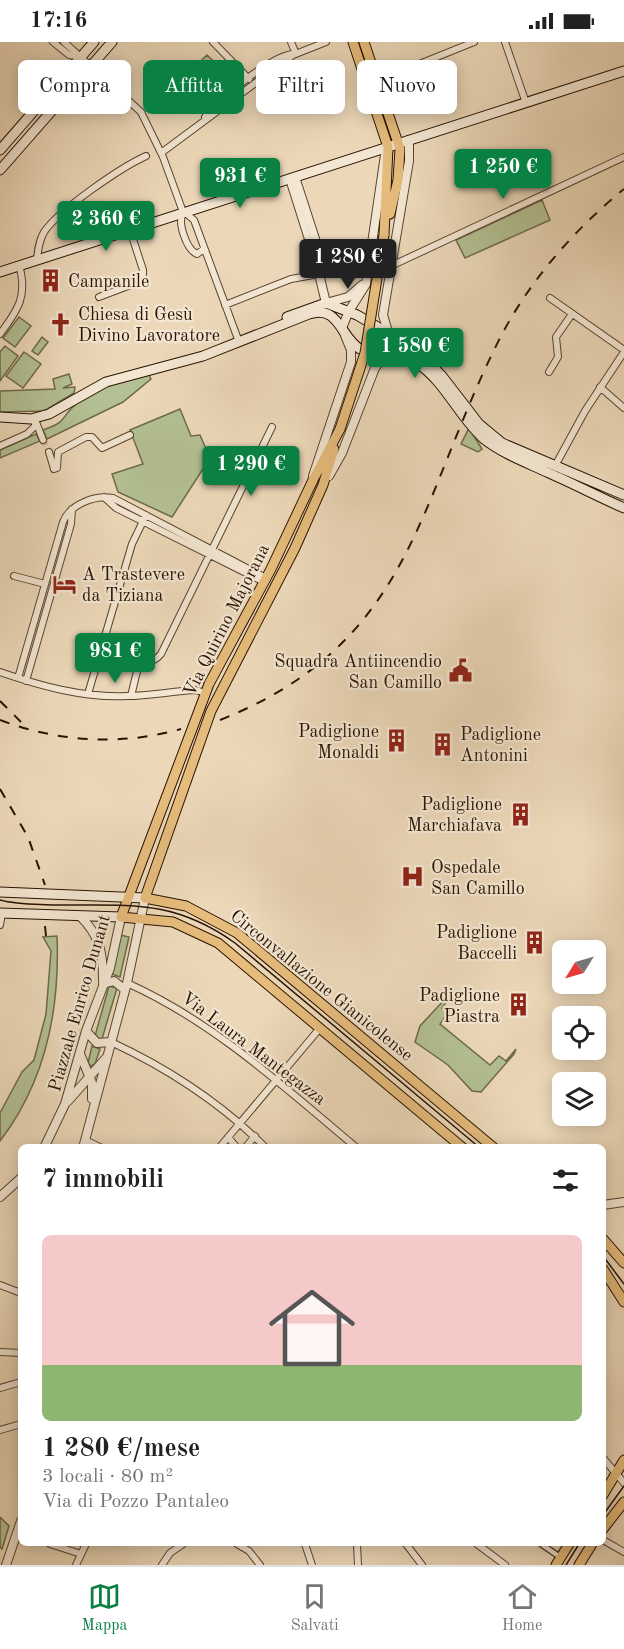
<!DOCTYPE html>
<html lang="it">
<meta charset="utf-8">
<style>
:root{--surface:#fff;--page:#f6f6f6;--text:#222;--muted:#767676;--line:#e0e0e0;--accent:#0b8043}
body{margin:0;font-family:"Old Standard TT",serif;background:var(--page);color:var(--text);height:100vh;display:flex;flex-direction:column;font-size:22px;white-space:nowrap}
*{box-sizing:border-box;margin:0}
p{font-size:20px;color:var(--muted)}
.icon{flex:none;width:33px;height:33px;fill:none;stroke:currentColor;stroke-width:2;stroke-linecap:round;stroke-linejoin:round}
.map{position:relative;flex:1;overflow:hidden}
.panel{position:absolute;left:18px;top:1102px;width:588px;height:402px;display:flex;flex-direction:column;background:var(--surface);border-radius:9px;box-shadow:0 3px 15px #0003}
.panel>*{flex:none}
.banner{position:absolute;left:18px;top:18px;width:588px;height:54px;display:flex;gap:12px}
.needle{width:39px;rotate:233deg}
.tools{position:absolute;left:552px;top:898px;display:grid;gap:12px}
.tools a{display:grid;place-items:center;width:54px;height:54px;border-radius:9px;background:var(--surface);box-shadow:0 3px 15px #0003;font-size:30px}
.price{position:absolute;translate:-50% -51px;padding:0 14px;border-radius:6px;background:var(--accent);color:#fff;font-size:20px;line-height:39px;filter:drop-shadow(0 2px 3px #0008)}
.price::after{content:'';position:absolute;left:50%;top:36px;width:18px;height:14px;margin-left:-9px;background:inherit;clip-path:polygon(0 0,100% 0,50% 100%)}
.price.selected{background:#222;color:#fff}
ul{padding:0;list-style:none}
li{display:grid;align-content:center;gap:12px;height:318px;padding:0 24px}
li span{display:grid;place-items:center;height:186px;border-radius:9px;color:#555}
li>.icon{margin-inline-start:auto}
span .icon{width:108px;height:108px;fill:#fffc;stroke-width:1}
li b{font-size:26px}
h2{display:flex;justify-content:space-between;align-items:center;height:72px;padding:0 24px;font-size:26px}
.pill{padding:0 21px;border-radius:9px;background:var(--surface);box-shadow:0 3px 15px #0003;font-size:21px;line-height:54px}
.pill.selected{background:var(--accent);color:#fff}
.status{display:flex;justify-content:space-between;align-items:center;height:42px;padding:0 30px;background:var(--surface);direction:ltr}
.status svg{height:16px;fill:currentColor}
.dock{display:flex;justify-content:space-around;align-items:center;height:84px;border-top:2px solid var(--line);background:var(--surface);font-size:16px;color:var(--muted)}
.dock a{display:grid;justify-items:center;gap:3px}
.dock .selected{color:var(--accent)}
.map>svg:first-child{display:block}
</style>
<div class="status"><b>17:16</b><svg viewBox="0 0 49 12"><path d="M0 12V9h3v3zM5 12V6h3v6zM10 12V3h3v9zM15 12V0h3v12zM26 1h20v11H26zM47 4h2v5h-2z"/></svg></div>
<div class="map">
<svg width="624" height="1523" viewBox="0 0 624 1523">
<rect width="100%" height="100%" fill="#ecd8b9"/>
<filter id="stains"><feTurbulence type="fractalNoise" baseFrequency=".00333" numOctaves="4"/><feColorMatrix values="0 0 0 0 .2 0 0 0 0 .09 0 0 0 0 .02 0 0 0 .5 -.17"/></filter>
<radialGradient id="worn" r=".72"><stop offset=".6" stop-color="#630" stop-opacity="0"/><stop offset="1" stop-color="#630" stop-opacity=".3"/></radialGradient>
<path fill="#b3c093" stroke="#6e6a4a" stroke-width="1.5" d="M207,13L237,42L210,62H206L182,37Z
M542,158L550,178L465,216L456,198Z
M19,275L31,284L15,305L3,296Z
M42,295L48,300L38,313L32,309Z
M5,304L18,314L0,339V310Z
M24,310L41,322L23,346L6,334Z
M69,332L72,342L63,346L75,345L74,351L44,369L0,370V349L55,347L53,337Z
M149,333L151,337L123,360L47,397L43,388C69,379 59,377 75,363C93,346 125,337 149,333Z
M180,367L191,394L200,393L210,416L172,475L118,450L112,432L143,422L130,388Z
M469,386L482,407L478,410L461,402Z
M36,392L40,399L0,416V408Z
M120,893L129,895L120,935L112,932Z
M57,894C60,968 46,1039 0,1099V1071L22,1030L34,1018L46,972L51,909L43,895Z
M109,944L117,946L102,997H98L95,994Z
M445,957L447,959L442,966L448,971L440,982L490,1023L499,1014L506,1019L516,1007L514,1012L481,1050L472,1049L448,1023L415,1000L420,984Z
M92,1004L100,1007L95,1022L91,1024L88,1021Z
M0,1475L9,1484L2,1507L0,1505Z"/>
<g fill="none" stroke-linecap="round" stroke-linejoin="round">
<path stroke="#cfba9d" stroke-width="6" stroke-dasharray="6 3" stroke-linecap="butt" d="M43,398L49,410"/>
<defs>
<path id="pedestrian" d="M541,1502L560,1515"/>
<path id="minor" d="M53,0L69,13L81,15
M64,0L141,70L163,115L183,170
M213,0L249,37
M291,0L296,12
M505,0L526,61
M377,39L474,0
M205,75C215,59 276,10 295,12
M161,111L293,13L326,0
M184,170L194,178L239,300
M183,171C177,181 187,208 197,212L204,207
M37,217C38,207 39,199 44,190C60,167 120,126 146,114
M391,224L624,115
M99,255L136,241L143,236V228L130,188
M550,256L624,308
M225,263L291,237L319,232L289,137
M0,292C18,268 28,254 19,223
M549,330L558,315L556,295L572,272
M600,345L624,366
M36,380L43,398
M0,404L27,392L35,384V377
M49,410L54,427
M555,424L585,369L624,310
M54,427L57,426L58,410L86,395H92L102,406L130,393
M104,455L116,466L264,540
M14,534L45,542
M101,610C119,615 147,630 161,612L272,385
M0,630C41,644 83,656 127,654C150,654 173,649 196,648L205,651
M18,636L63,480C70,462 95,453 113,456L266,536
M26,639L71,482L72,467
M88,652L132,502L146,473
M131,654L139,621
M0,883L2,871
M127,941C214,980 284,1045 357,1106
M111,1000C167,1026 222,1062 266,1106
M228,1095L237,1106
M85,1098L102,1106
M219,1106L320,986
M245,1106L255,1094
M0,1243L21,1251
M0,1310L21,1311
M0,1346L21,1340
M0,1388L21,1382
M603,1416L624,1441
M603,1498L624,1510
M50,1502L81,1512
M237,1502L249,1509L260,1523
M305,1502L312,1523
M357,1502L358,1523
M406,1502L422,1523
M477,1502L505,1523
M76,1523L86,1502
M162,1523L170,1511L183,1502"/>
<path id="tertiary" d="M295,135L317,203L319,232L326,261L348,255L362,243
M388,290L383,273L409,119V98
M313,434L351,320V308L342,286L349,269L366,242L385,113
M329,434L342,411L375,326L385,313
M80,874C100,893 103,912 103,938
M103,942L114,939L125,948
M86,989L97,1001L111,1000
M80,1012L92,1041V1057
M68,1059L106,1016
M44,1106L65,1062L86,989L110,926L121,875
M83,1106L127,941L145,856
M0,1155L21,1136
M603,1163L624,1160
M6,1523L21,1479"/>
<path id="secondary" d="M0,108L94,0
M0,128L112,0
M0,230L624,29
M287,275L326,261L357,273L415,307L442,334L479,382L502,401L624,453
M0,375L31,377L49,372L106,340L203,314L309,272C339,262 340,295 360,307C378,317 399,310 417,321C445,339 459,375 484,397C503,412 528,421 549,431C574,442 599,455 624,466
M0,850L145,856
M0,871L121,875"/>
<path id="primary" d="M353,0L388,105L384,193
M364,0L400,107L398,138L390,172
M340,387L313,438L271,527L209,642L121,875L173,880L218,901L463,1106
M334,407L323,443L295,506L211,669L145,856L186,864L237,891L494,1106
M603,1197L624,1221
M603,1227L624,1260
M603,1453L624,1418
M603,1487L624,1460
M556,1523L569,1502
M579,1523L592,1502"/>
</defs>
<use href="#pedestrian" stroke="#59442e" stroke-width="7"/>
<use href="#minor" stroke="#59442e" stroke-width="8"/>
<use href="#tertiary" stroke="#59442e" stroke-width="10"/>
<use href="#secondary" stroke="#281300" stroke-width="11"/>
<use href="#primary" stroke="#281300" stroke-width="11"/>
<use href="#pedestrian" stroke="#f3e6d2" stroke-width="4.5"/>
<use href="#minor" stroke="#f3e6d2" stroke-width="6"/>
<use href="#tertiary" stroke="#f3e6d2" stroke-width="8"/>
<use href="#secondary" stroke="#f3e6d2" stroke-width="9"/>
<use href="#primary" stroke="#e6bc7c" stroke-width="9"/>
<path stroke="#281300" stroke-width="1.5" d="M0,858C18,863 37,862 55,863C128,864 172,856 235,901L480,1106
M603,1214L624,1242
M603,1473L624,1444
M566,1523L579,1502"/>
<path stroke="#281300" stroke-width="2" stroke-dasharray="10 10" stroke-linecap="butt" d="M0,659L21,680
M0,678C58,700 121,704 181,687
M220,678C414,601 417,459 500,296C530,238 574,188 624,147
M0,747L28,795L45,843
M45,884L46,894"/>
<defs>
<path id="primary-bridge" d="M340,387L365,311L384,193"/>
</defs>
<use href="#primary-bridge" stroke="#281300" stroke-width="11" stroke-linecap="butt"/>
<use href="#primary-bridge" stroke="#e6bc7c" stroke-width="9"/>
</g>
<defs>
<symbol id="building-bare" viewBox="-9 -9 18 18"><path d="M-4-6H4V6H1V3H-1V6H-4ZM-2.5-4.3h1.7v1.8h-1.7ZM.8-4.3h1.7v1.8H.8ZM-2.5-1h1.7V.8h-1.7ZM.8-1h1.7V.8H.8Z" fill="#8f2418" stroke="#f3e6d2" stroke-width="2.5" paint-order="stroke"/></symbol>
<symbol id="church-bare" viewBox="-9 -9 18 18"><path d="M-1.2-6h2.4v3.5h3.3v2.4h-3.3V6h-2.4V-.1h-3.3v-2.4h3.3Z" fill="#8f2418" stroke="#f3e6d2" stroke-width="2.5" paint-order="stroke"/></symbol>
<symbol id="hotel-bare" viewBox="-9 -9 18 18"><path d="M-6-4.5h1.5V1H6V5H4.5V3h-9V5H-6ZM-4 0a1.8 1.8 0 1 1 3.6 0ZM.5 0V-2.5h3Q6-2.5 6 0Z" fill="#8f2418" stroke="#f3e6d2" stroke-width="2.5" paint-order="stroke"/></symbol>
<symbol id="civic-bare" viewBox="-9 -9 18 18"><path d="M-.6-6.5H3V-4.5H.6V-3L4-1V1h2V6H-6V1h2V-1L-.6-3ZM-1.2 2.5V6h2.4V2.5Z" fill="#8f2418" stroke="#f3e6d2" stroke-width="2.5" paint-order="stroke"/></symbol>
<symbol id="hospital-bare" viewBox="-9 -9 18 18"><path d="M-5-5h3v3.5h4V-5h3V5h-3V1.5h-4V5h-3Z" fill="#8f2418" stroke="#f3e6d2" stroke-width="2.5" paint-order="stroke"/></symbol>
</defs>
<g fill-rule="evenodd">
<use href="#building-bare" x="34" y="222" width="33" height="33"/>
<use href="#church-bare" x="44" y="266" width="33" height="33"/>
<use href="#hotel-bare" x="48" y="526" width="33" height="33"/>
<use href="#civic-bare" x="444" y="612" width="33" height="33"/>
<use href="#building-bare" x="380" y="682" width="33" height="33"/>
<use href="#building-bare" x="426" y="686" width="33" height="33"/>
<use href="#building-bare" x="504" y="756" width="33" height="33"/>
<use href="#hospital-bare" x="396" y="818" width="33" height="33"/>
<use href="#building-bare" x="518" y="884" width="33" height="33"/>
<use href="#building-bare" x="502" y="946" width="33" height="33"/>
</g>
<g text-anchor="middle" stroke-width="4.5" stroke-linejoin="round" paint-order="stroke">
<g font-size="18" fill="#281300" stroke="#f3e6d2" text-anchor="start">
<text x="68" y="245">Campanile</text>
<text x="78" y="278">Chiesa di Gesù<tspan x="78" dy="21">Divino Lavoratore</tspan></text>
<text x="82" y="538">A Trastevere<tspan x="82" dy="21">da Tiziana</tspan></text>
<text x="442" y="625" text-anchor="end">Squadra Antiincendio<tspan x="442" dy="21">San Camillo</tspan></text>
<text x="379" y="695" text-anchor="end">Padiglione<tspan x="379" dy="21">Monaldi</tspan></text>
<text x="460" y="698">Padiglione<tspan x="460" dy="21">Antonini</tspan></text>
<text x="502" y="768" text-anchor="end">Padiglione<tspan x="502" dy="21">Marchiafava</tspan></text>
<text x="431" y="831">Ospedale<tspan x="431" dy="21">San Camillo</tspan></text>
<text x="517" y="896" text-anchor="end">Padiglione<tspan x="517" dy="21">Baccelli</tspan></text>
<text x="500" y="959" text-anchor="end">Padiglione<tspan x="500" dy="21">Piastra</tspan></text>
</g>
<g font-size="18" fill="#281300" stroke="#f3e6d2">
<text transform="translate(226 578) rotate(-63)" y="6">Via Quirino Majorana</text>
<text transform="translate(322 943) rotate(39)" y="6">Circonvallazione Gianicolense</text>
<text transform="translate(79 961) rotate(-74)" y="6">Piazzale Enrico Dunant</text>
<text transform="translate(254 1006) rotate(37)" y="6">Via Laura Mantegazza</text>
</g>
</g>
<rect width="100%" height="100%" filter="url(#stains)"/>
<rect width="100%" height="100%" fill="url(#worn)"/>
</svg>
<div class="tools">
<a><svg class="needle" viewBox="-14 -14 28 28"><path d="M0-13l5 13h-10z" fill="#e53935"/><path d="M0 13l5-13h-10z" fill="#767676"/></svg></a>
<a><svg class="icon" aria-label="locate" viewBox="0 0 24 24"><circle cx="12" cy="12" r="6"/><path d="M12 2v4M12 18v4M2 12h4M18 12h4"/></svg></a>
<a><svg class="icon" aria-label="layers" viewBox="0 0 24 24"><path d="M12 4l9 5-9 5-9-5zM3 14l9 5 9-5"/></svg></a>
</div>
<b class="price" style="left:503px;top:158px">1 250 €</b>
<b class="price" style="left:240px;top:167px">931 €</b>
<b class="price" style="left:106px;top:210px">2 360 €</b>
<b class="price selected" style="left:348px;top:248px">1 280 €</b>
<b class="price" style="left:415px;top:337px">1 580 €</b>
<b class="price" style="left:251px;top:455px">1 290 €</b>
<b class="price" style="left:115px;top:642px">981 €</b>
<div class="banner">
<a class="pill">Compra</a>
<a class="pill selected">Affitta</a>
<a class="pill">Filtri</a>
<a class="pill">Nuovo</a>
</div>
<section class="panel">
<h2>7 immobili<svg class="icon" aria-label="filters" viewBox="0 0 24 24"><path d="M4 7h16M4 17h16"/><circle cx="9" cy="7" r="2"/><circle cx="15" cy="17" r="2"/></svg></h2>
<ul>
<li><span style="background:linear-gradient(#f6c9c9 70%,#8fb573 0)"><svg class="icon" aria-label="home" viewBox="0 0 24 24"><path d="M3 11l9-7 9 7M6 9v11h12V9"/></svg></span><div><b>1 280 €/mese</b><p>3 locali · 80 m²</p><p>Via di Pozzo Pantaleo</p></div></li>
</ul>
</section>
</div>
<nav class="dock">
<a class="selected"><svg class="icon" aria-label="map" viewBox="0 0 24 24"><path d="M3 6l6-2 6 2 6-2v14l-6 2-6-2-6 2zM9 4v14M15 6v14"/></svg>Mappa</a>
<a><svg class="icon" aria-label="saved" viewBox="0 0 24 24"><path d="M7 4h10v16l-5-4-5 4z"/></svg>Salvati</a>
<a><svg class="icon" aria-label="home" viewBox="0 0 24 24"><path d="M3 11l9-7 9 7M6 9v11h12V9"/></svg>Home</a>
</nav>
